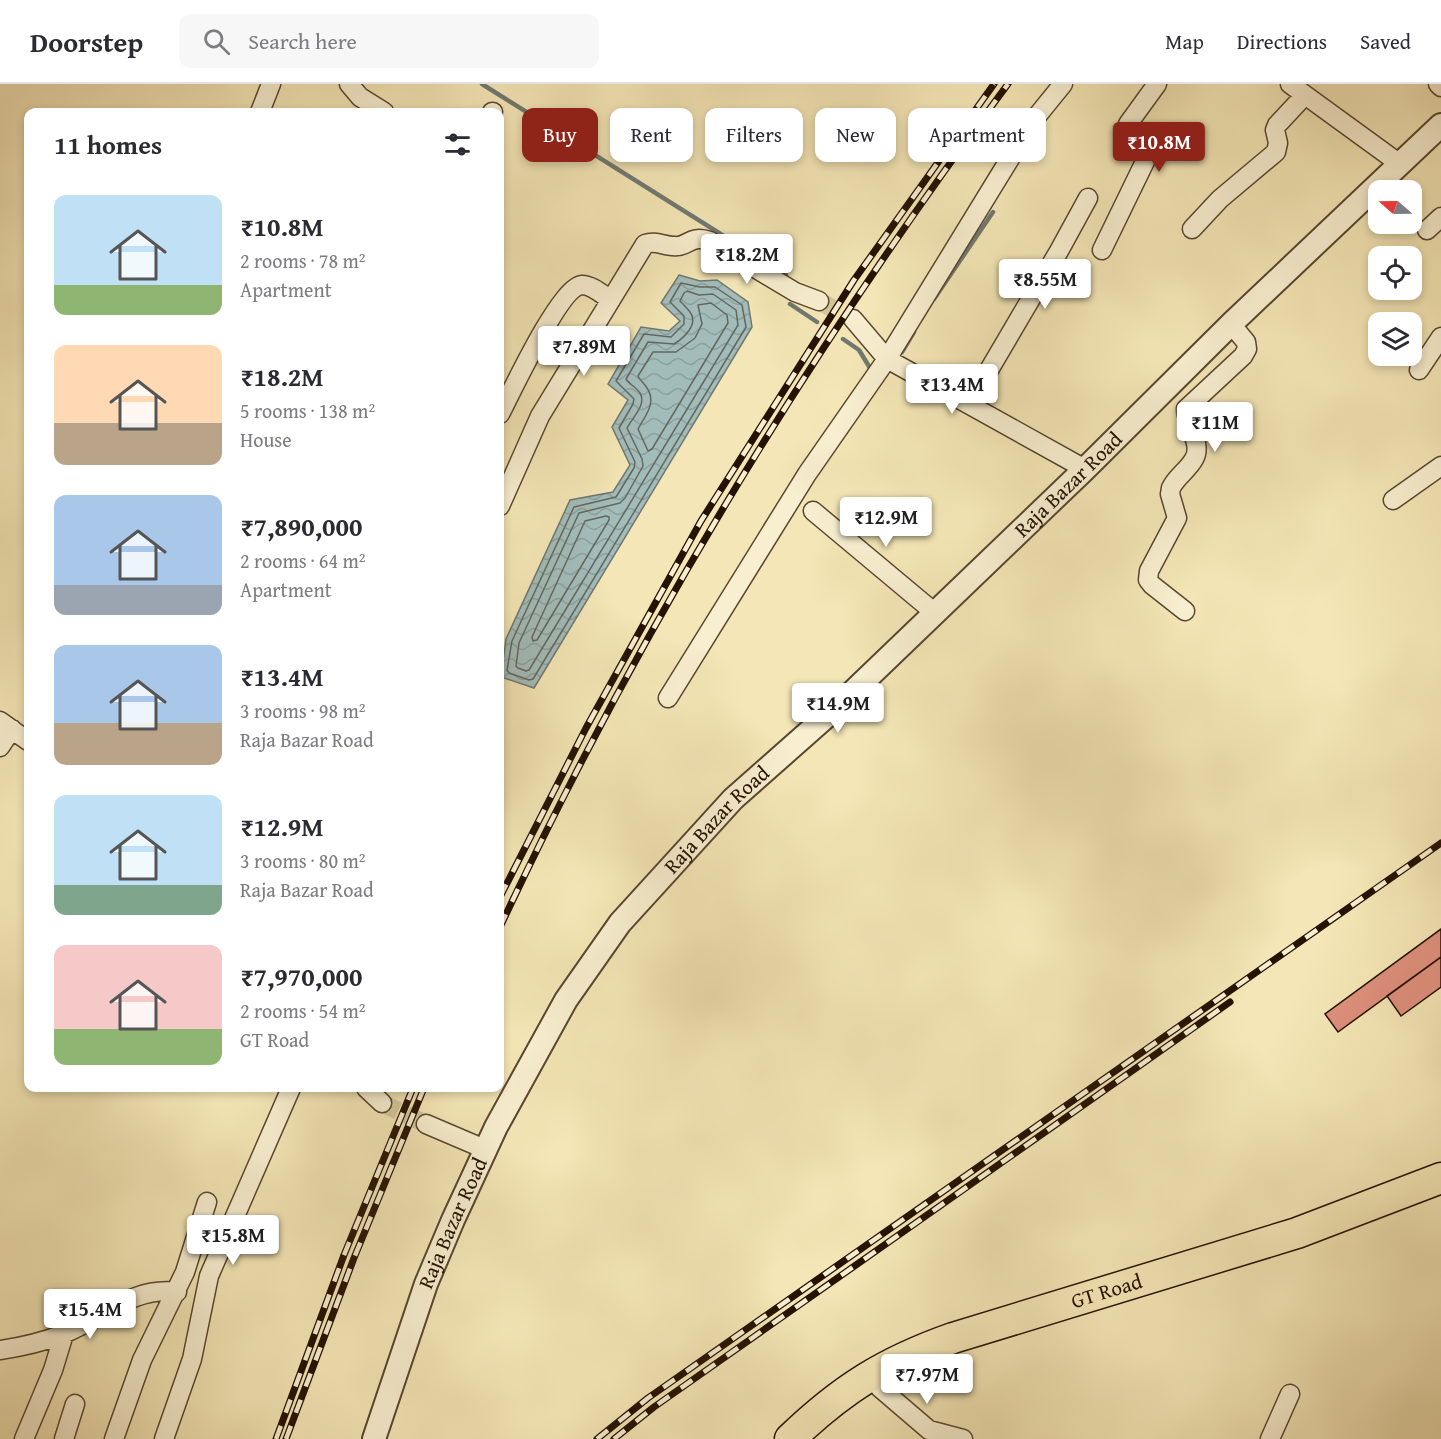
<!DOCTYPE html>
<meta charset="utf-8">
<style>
:root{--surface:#fff;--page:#f7f7f7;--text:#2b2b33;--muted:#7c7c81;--line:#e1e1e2;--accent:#8f2418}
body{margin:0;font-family:"Gentium Book Plus",serif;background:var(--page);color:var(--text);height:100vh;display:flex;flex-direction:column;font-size:22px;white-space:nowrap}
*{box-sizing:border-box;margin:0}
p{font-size:20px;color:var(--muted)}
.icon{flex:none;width:33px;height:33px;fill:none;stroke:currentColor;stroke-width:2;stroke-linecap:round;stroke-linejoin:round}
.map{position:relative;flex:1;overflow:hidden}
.drawer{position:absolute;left:24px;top:24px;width:480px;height:984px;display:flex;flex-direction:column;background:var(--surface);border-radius:12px;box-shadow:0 3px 9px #0003}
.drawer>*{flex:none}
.hud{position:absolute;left:522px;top:24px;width:570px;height:54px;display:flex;gap:12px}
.needle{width:39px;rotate:290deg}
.fabs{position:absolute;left:1368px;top:96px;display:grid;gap:12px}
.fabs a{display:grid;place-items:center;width:54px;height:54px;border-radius:12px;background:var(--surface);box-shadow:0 3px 9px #0003;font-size:30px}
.price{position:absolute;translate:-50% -51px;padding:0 14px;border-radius:6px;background:#fff;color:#222;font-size:20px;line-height:39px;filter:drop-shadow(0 2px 3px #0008)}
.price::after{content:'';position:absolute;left:50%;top:36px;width:18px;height:14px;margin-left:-9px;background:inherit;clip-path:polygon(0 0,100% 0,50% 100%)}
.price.on{background:var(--accent);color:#fff}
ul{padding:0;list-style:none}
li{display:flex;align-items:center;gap:18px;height:150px;padding:0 30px}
li span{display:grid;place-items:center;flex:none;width:168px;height:120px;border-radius:12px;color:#555}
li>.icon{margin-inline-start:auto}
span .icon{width:72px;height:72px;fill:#fffc;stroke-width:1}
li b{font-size:26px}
h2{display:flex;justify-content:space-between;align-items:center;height:72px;padding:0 30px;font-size:26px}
.tag{padding:0 21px;border-radius:12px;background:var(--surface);box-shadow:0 3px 9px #0003;font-size:21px;line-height:54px}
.tag.on{background:var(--accent);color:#fff}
header{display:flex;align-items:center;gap:36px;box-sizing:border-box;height:84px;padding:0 30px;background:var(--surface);border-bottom:2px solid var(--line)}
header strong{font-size:28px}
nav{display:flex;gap:33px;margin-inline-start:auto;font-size:21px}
.search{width:420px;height:54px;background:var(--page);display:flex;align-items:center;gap:15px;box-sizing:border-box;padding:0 21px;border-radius:12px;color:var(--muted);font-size:22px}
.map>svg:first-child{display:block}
</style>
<header>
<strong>Doorstep</strong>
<div class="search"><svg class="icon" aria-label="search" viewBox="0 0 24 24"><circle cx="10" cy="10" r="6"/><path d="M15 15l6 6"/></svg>Search here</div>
<nav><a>Map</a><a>Directions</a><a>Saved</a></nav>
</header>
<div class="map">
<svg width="1441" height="1355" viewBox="0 0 1441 1355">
<defs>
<pattern id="water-waves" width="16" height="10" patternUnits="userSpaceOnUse" patternTransform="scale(1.5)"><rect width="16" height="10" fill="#a2bcba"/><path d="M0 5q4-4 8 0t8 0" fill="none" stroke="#8ba19e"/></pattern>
</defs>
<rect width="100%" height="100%" fill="#f4e6b6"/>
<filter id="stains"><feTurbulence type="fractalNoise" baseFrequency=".00333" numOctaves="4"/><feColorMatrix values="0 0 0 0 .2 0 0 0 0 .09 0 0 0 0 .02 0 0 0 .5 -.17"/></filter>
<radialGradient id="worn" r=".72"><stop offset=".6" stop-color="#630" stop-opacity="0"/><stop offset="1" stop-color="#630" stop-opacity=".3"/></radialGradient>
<path fill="url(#water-waves)" stroke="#707871" stroke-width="1.5" d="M679,191L700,197L717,196L748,218L752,243L534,604L501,593L506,555L570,416L613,408L630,381L612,343L628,316L608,300L641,243L669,247L680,237L661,219Z"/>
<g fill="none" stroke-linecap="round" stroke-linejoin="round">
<path stroke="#64675e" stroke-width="1.5" d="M681,199L700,203H715L742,221L746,243L533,595L529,596L509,589L507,586L512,557L574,423L616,413L634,384L635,378L619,344L633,320L634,315L616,297L644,250L671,253L684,240V232L670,218Z
M687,207L699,211L713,210L736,226L738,241L529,586L526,587L518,584L516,582L519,559L579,429L620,419L625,414L643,382L642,375L627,344C632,334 647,321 640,309C636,303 629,300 626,295L648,258L674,260C684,254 699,240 690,228C687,224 683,220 680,217L684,209Z
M711,219L727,231L728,239L652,365L648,367L638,345C645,332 657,319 647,304C644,299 640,297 638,292L653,268H676L695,254L702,240L698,221Z
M606,432L609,433V436L537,556L533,557L532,553L585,437Z"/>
<path stroke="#707871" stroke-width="4.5" d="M482,0L786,191
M934,215L993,128
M790,220L817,238
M843,255L859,266L870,284
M902,268L914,248"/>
</g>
<path fill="#de907d" stroke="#251203" stroke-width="1.5" d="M1441,845V873L1338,948L1325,930Z
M1441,873V903L1401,932L1387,912Z"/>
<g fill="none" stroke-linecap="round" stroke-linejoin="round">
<path stroke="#d5c69b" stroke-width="18" stroke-dasharray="18 9" stroke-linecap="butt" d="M819,217L853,235
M382,1019L426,1040"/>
<defs>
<path id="minor" d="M349,0L360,13L384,28
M1290,0L1400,80
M1438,0L1441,3
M260,28L271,0
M492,28H493
M1192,145L1220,115L1276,68L1278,59L1275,46L1277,41L1305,11
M1427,146L1441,133
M1102,166L1153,61L1150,52L1128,44V40L1157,0
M853,235L887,275L1085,385
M1419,286L1441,253
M969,320L1059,167L1088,114
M500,330C511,309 560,203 582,201C592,201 603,211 611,216
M1393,416L1441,382
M500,422L540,332L645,160C656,156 663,162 674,162C688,164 689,150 710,157L795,208L819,217
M813,427L935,529
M1185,527L1152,501L1148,496L1149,487L1177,434L1170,410L1171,404C1176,393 1188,386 1194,375C1203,360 1186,341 1186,325L1243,272L1247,265L1246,258L1231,240
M668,614L807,390L887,275L1033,37L1063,0
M0,637L28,657
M0,663L12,645
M366,1004L382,1019
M426,1040L487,1066
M0,1266C21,1263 43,1258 63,1250C102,1235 132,1202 177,1208
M872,1290L880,1304L929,1346L963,1355
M24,1355L53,1286L64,1250
M64,1355L75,1320
M114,1355L142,1276L185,1188L207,1118
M164,1355L192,1275L209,1192L291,1004
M1270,1355L1290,1310"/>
<g id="tertiary">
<path id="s1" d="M374,1355L426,1200L453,1136L496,1043L566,916L620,839L733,715L837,623L1085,385L1231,240L1441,41"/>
</g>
<g id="trunk">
<path id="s2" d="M790,1355C842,1305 885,1278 953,1254L1297,1149L1441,1094"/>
</g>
</defs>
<use href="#minor" stroke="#594730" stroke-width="21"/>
<use href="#tertiary" stroke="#594730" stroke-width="26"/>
<use href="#trunk" stroke="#251203" stroke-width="33"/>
<use href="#minor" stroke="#f8efd0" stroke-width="18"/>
<use href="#tertiary" stroke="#f8efd0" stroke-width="22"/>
<use href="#trunk" stroke="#f4e6b6" stroke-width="30"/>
<defs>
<path id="rail" d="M500,813L586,644L701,437L854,196L994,0
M500,843C639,546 812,263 1008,0
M276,1355L344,1171L413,1004
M286,1355L354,1174L424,1004
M597,1355L648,1314L1441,759
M614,1355L654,1323L1230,918"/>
</defs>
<use href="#rail" stroke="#251203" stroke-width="7"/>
<use href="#rail" stroke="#f8efd0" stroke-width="4.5" stroke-dasharray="14" stroke-linecap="butt"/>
</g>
<g text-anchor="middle" stroke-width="6" stroke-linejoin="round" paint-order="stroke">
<g font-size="21" fill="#251203" stroke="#f8efd0">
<text dy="7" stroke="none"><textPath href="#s1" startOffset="1202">Raja Bazar Road</textPath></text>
<text dy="7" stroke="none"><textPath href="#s1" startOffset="716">Raja Bazar Road</textPath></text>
<text dy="7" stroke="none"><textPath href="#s1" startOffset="230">Raja Bazar Road</textPath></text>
<text dy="7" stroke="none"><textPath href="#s2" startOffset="354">GT Road</textPath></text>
</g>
</g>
<rect width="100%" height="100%" filter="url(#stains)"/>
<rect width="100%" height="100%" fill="url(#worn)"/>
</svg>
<div class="fabs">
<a><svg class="needle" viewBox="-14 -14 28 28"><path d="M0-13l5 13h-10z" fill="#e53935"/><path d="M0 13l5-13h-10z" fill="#7c7c81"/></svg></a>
<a><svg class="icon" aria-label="locate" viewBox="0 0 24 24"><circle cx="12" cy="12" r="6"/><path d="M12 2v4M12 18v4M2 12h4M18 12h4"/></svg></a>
<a><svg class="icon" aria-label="layers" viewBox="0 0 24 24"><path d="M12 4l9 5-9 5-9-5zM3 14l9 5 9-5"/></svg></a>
</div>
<b class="price on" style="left:1159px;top:89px">₹10.8M</b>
<b class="price" style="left:747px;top:201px">₹18.2M</b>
<b class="price" style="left:1045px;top:226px">₹8.55M</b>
<b class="price" style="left:584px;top:293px">₹7.89M</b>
<b class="price" style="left:952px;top:331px">₹13.4M</b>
<b class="price" style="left:1215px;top:369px">₹11M</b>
<b class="price" style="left:886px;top:464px">₹12.9M</b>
<b class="price" style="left:838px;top:650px">₹14.9M</b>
<b class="price" style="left:233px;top:1182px">₹15.8M</b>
<b class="price" style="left:90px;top:1256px">₹15.4M</b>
<b class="price" style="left:927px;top:1321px">₹7.97M</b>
<div class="hud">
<a class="tag on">Buy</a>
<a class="tag">Rent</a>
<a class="tag">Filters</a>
<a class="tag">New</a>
<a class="tag">Apartment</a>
</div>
<section class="drawer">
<h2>11 homes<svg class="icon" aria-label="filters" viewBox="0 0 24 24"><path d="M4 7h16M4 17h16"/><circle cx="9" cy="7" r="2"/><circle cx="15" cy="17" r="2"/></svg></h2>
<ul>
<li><span style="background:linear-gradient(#bfe0f5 75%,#8fb573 0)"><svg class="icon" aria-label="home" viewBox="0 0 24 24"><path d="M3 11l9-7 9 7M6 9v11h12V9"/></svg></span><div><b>₹10.8M</b><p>2 rooms · 78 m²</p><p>Apartment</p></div></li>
<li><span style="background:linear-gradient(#ffd9b3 65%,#b9a48a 0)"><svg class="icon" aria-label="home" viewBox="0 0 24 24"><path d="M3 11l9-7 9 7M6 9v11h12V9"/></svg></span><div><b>₹18.2M</b><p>5 rooms · 138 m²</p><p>House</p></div></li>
<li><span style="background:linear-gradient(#a9c7e8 75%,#9aa5b1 0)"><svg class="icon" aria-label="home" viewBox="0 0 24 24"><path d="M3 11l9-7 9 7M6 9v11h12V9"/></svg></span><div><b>₹7,890,000</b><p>2 rooms · 64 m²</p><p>Apartment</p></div></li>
<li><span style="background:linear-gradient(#a9c7e8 65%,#b9a48a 0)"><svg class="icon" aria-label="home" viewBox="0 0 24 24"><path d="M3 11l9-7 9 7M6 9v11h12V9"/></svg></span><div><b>₹13.4M</b><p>3 rooms · 98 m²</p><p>Raja Bazar Road</p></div></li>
<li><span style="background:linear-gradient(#bfe0f5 75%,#7fa58c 0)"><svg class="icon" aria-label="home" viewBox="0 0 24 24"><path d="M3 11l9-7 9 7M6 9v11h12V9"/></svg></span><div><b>₹12.9M</b><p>3 rooms · 80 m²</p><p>Raja Bazar Road</p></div></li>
<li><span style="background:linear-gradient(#f6c9c9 70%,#8fb573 0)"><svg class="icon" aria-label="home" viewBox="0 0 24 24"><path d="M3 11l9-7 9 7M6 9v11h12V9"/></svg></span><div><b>₹7,970,000</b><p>2 rooms · 54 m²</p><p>GT Road</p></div></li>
</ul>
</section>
</div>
